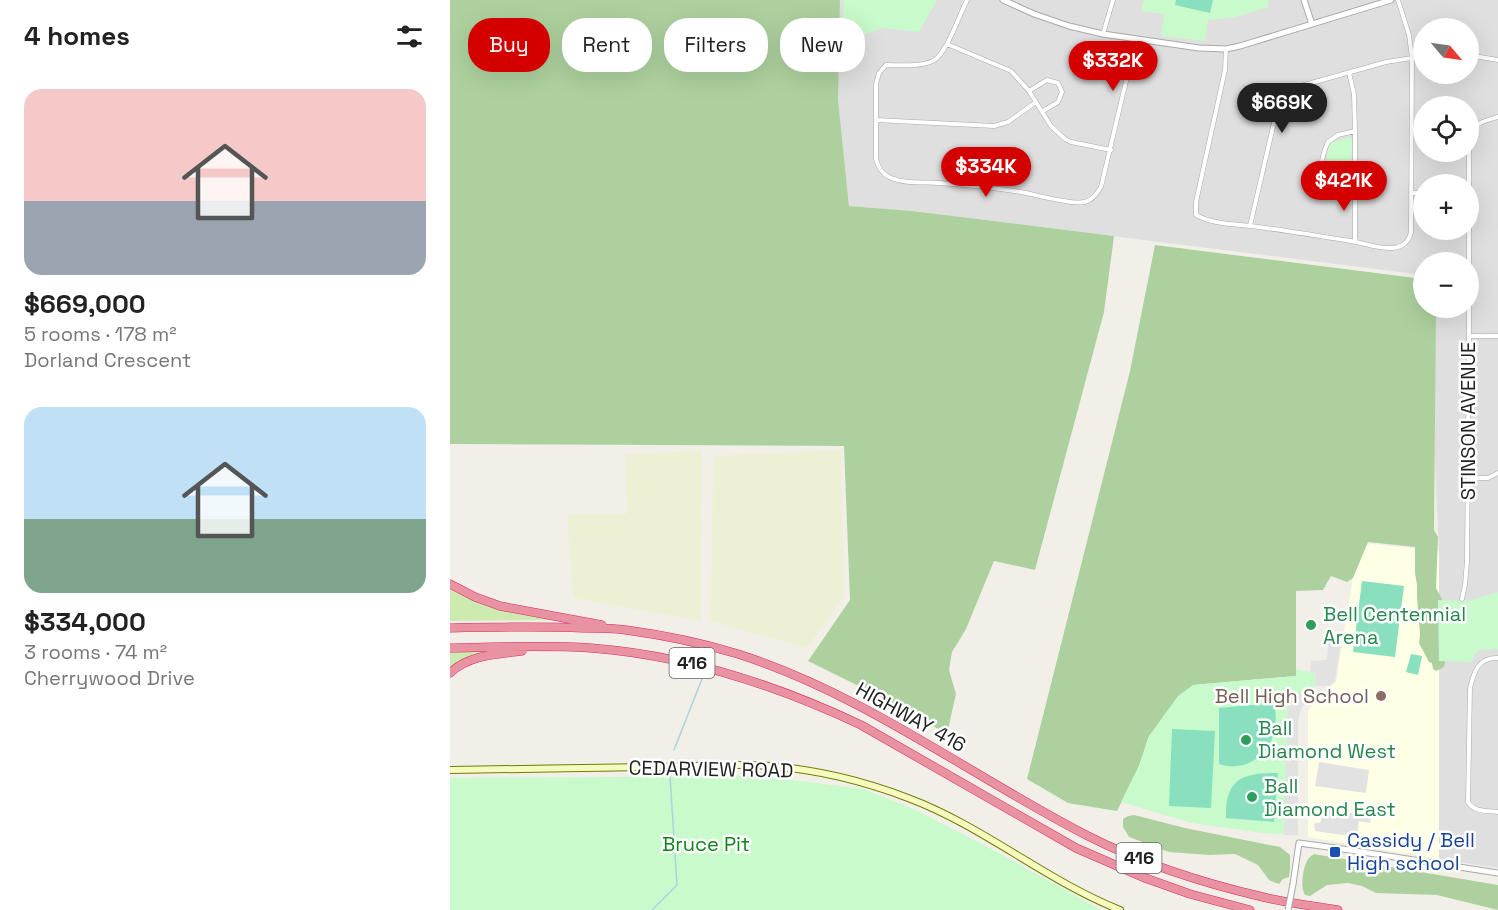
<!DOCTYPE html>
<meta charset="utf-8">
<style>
:root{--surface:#fff;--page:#f6f6f6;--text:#222;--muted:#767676;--accent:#d40000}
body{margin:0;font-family:"Space Grotesk",sans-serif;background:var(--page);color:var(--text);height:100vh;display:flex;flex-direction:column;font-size:22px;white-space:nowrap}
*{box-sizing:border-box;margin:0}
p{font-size:20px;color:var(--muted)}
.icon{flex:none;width:33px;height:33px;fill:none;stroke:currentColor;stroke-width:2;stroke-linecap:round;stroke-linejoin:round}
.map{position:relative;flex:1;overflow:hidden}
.details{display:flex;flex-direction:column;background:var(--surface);width:450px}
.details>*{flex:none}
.guide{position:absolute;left:18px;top:18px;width:570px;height:54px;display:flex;gap:12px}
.needle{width:39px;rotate:119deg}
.buttons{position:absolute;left:963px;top:18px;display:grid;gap:12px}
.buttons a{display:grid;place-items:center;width:66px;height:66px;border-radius:50%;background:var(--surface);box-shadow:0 6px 24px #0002;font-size:30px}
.price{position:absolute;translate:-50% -51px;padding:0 14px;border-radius:21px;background:var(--accent);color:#fff;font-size:20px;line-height:39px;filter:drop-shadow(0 2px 3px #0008)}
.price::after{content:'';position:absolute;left:50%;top:36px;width:18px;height:14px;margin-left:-9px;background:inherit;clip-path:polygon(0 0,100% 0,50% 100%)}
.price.active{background:#222;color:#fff}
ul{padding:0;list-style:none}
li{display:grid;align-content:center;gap:12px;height:318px;padding:0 24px}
li span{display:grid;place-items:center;height:186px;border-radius:18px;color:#555}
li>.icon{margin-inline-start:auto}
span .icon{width:108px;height:108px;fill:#fffc;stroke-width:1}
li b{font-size:26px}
h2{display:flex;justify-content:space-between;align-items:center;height:72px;padding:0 24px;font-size:26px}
.tag{padding:0 21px;border-radius:24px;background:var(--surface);box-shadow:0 6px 24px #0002;font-size:21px;line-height:54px}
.tag.active{background:var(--accent);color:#fff}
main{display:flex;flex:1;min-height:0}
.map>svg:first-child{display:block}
</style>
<main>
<section class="details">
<h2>4 homes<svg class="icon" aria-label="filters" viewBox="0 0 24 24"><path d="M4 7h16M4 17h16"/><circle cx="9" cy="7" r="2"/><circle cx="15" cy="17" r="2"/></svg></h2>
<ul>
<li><span style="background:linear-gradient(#f6c9c9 60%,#9aa5b1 0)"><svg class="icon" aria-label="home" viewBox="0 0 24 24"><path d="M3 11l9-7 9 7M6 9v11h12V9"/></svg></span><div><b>$669,000</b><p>5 rooms · 178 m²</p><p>Dorland Crescent</p></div></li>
<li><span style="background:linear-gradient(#bfe0f5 60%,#7fa58c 0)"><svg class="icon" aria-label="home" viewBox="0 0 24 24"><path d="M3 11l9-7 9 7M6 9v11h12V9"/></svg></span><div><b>$334,000</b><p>3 rooms · 74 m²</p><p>Cherrywood Drive</p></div></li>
</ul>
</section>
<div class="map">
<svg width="1048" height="910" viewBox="0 0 1048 910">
<rect width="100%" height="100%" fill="#f2efe9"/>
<path fill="#e0dfdf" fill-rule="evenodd" d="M390,0H1048V868L989,859V551L978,308H1018V262H974L973,275L462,211L399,206L388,98ZM974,28H1018V74H974ZM974,106H1018V152H974ZM974,184H1018V230H974Z"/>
<path fill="#ffffe5" d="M922,544L989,551V859L858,837V710L886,682L908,547Z"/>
<path fill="#eef0d5" d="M391,450L394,597L357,648L260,621L264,456Z
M252,451L251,621L123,598L117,514H177L175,454Z"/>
<path fill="#cdebb0" d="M0,587L18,597L113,620L0,621Z
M40,651V653L22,656L0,667V652Z"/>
<path fill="#add19e" d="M0,0H390L388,99L399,206L462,211L664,236L654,312L585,570L544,561L516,629L502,652L499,670L506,694L497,734L441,702L358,661L400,600L394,446L0,444Z
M705,245L973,279L974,308H986L984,530L988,537L986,588L992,599V615L999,643L994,667L986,671L983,669L982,663L979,662L969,643L970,634L967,597V585L965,573V547L918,542L903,578L897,582L881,576L873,590L846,591V676L743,685L699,736L689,766L667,811L618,803L577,779L680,371Z
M684,815L735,828L830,847L840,855V870L839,877L833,879L829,884L819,880L808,865L785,854L759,855L719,852L679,837L673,827V819L678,816Z
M864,854L1048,885V910L987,895L926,893L912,886L898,883L877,885L860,896L855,895C850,887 853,869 857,861C858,858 861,856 864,854Z"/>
<path fill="#c8facc" d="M394,0H487L469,32L432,28L391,44Z
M694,0H818V7L786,17L758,20L755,41L711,36L714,14L691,11Z
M899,137L902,140L901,180L879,177L875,172L878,146L881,143Z
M1048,592V649L1028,650L1021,662L989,661L988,600L1018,601Z
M846,669L866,673L865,686L851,709L848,721V835L812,833L742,823L671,802L689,766L699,736L728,696L743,685L846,676Z
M311,776L414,789L468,811L547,852L651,910H0V778Z"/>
<path fill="#88e0be" d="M726,0H763L760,13L725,5Z
M912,581L954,586L945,657L903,652Z
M961,654L972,656L968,675L956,672Z
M824,703C830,729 821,757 793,765C785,767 777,767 769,764V708Z
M722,729L765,731L761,808L719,806Z
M828,773L824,822L776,818C775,778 793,773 828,773Z"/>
<path fill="#e2e2e2" d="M885,633L892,635L885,681L879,686H865L866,673L860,672L861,661L877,660L879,636Z
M849,692L857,700L851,709L848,721V835H834L838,698Z
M869,762L919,770L916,793L865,786Z
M877,809L906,814L910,816L921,818L920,823L909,821L907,837L865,831L864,823H870L874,811Z"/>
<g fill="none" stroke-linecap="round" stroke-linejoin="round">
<path stroke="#aad3df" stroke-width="1.5" d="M224,750L252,679
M202,910L227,885L220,776"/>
<defs>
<path id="minor" d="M517,0C510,14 496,55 483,61C470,67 450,65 436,65L429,73L426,84V159C428,167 431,173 439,177C453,184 474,182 489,183C518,185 548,188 576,193C590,196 623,205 635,202C643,200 647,193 651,187L686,39
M653,34L663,0
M497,44L561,71L579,91L601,126L615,139L621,142L661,150
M776,49L775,70L746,202V215C763,224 781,224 800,226C834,230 868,236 901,241C913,243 930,249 942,248C953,247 959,242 961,232L962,58L959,35L948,0
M1019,58L1030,57L1048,60
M899,73L904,94L905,131V241
M579,91L597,80L608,83L612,92L608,102L593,111
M426,120L544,126L558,122L586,102
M905,184L876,179C868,169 873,153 878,142L888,135L905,131
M961,193H974
M800,226L829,101L833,95L847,87L936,62L962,58
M1019,336H1048
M1018,478H1038L1048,473
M1012,599L1015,585L1017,561L1019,336V137C1027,121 1032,122 1048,117
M1048,658C1028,657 1024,672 1020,688L1018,802C1023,812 1038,811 1048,812"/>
<path id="tertiary" d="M553,0L584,14L619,26L653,34L749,48L776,49L790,46L941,0
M854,0L862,24
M843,884L849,843L893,849L1048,873"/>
<path id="secondary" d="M0,770C66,769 133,768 199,767C240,767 281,763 321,766C369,770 414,781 458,798C533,826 595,880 670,910"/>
<path id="motorway" d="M0,584L25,597L50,606L152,625
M0,628C44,627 89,626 133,628C147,628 162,628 176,630C213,635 252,643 288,654C414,694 521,776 638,836C693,864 753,883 813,897C837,903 863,906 888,910
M0,648C47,647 94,645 141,648C235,655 326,685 411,725L626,848L695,878L740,894L800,910
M0,673C19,655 47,654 72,651"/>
</defs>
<use href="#minor" stroke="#a9a9a9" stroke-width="5"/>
<use href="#tertiary" stroke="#a9a9a9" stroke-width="7"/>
<use href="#secondary" stroke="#707d05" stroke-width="8"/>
<use href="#motorway" stroke="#dc2a67" stroke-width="9"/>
<use href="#minor" stroke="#fff" stroke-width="4"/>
<use href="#tertiary" stroke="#fff" stroke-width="5"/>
<use href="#secondary" stroke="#f7fabf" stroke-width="6"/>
<use href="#motorway" stroke="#e892a2" stroke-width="8"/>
<defs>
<path id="tertiary-bridge" d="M838,910L843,884"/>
</defs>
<use href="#tertiary-bridge" stroke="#a9a9a9" stroke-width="7" stroke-linecap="butt"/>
<use href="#tertiary-bridge" stroke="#fff" stroke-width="5"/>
</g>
<g fill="#2e9e5b" stroke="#fff" stroke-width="2">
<circle cx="861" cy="625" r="6"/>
<circle cx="796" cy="740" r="6"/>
<circle cx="802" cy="797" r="6"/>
</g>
<circle fill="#8d6e63" stroke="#fff" stroke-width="2" cx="931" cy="696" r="6"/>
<rect fill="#1a4fb4" stroke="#fff" stroke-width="2" x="879" y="846" width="12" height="12" rx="3"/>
<g text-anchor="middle" stroke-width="5" stroke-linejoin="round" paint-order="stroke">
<g fill="#fff" stroke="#646464" stroke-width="1.5">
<rect x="219.5" y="648" width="45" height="30" rx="4.5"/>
<rect x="666.5" y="843" width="45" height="30" rx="4.5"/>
</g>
<g font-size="18" font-weight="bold" fill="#222">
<text x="242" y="669">416</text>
<text x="689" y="864">416</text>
</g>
<g font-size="20" fill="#222" stroke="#fff">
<text transform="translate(1018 421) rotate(-90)" y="7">STINSON AVENUE</text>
<text transform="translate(461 717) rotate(29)" y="7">HIGHWAY 416</text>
<text transform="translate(261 769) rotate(1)" y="7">CEDARVIEW ROAD</text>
</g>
<g font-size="20" fill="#27864d" stroke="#fff" text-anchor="start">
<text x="873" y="621">Bell Centennial<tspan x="873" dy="23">Arena</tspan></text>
<text x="808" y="735">Ball<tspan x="808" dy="23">Diamond West</tspan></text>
<text x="814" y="793">Ball<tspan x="814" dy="23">Diamond East</tspan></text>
</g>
<g font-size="20" fill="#785e54" stroke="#fff" text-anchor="end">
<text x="919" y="703">Bell High School</text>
</g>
<g font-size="20" fill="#164399" stroke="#fff" text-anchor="start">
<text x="897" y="847">Cassidy / Bell<tspan x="897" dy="23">High school</tspan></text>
</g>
<g font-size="20" fill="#0c8416" stroke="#fff">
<text x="256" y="851">Bruce Pit</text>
</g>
</g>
</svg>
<div class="buttons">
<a><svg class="needle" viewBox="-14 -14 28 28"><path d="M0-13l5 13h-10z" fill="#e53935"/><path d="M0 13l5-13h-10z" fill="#767676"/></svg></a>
<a><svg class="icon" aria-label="locate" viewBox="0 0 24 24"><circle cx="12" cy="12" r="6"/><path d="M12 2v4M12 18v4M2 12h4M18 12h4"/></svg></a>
<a>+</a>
<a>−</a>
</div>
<b class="price" style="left:663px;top:92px">$332K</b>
<b class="price active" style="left:832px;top:134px">$669K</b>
<b class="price" style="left:536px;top:198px">$334K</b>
<b class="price" style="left:894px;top:212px">$421K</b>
<div class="guide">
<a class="tag active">Buy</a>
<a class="tag">Rent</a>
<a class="tag">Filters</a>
<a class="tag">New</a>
</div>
</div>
</main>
